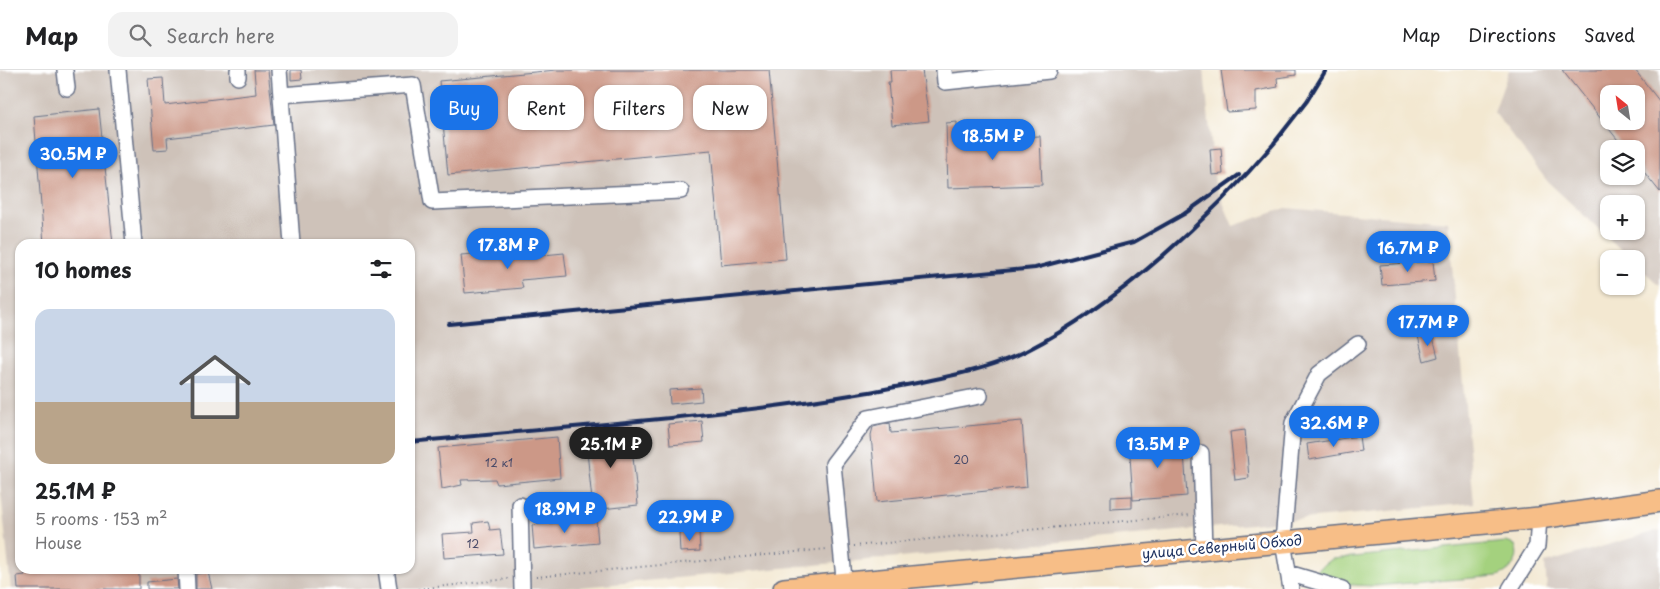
<!DOCTYPE html>
<meta charset="utf-8">
<style>
:root{--surface:#fff;--page:#f2f2f2;--text:#202124;--muted:#757577;--line:#e0e0e0;--accent:#1a73e8}
body{margin:0;font-family:"Playpen Sans",sans-serif;background:var(--page);color:var(--text);height:100vh;display:flex;flex-direction:column;font-size:19px;white-space:nowrap}
*{box-sizing:border-box;margin:0}
p{font-size:16px;color:var(--muted)}
.icon{flex:none;width:28px;height:28px;fill:none;stroke:currentColor;stroke-width:2;stroke-linecap:round;stroke-linejoin:round}
.map{position:relative;flex:1;overflow:hidden}
.panel{position:absolute;left:15px;top:169px;width:400px;height:335px;display:flex;flex-direction:column;background:var(--surface);border-radius:15px;box-shadow:0 1px 4px #0004}
.panel>*{flex:none}
.banner{position:absolute;left:430px;top:15px;width:475px;height:45px;display:flex;gap:10px}
.needle{width:32px;rotate:330deg}
.tools{position:absolute;left:1600px;top:15px;display:grid;gap:10px}
.tools a{display:grid;place-items:center;width:45px;height:45px;border-radius:10px;background:var(--surface);box-shadow:0 1px 4px #0004;font-size:25px}
.price{position:absolute;translate:-50% -42px;padding:0 11px;border-radius:18px;background:var(--accent);color:#fff;font-size:16px;line-height:32px;filter:drop-shadow(0 1px 2px #0008)}
.price::after{content:'';position:absolute;left:50%;top:30px;width:15px;height:11px;margin-left:-8px;background:inherit;clip-path:polygon(0 0,100% 0,50% 100%)}
.price.current{background:#222;color:#fff}
ul{padding:0;list-style:none}
li{display:grid;align-content:center;gap:10px;height:265px;padding:0 20px}
li+li{border-top:1px solid var(--line)}
li span{display:grid;place-items:center;height:155px;border-radius:15px;color:#555}
li>.icon{margin-inline-start:auto}
span .icon{width:90px;height:90px;fill:#fffc;stroke-width:1}
li b{font-size:21px}
h2{display:flex;justify-content:space-between;align-items:center;height:60px;padding:0 20px;font-size:21px}
.pill{padding:0 18px;border-radius:15px;background:var(--surface);box-shadow:0 1px 4px #0004;font-size:18px;line-height:45px}
.pill.current{background:var(--accent);color:#fff}
header{display:flex;align-items:center;gap:30px;box-sizing:border-box;height:70px;padding:0 25px;background:var(--surface);border-bottom:1px solid var(--line)}
header strong{font-size:24px}
nav{display:flex;gap:28px;margin-inline-start:auto;font-size:18px}
.search{width:350px;height:45px;background:var(--page);display:flex;align-items:center;gap:12px;box-sizing:border-box;padding:0 18px;border-radius:15px;color:var(--muted);font-size:19px}
.map>svg:first-child{display:block}
</style>
<header>
<strong>Map</strong>
<div class="search"><svg class="icon" aria-label="search" viewBox="0 0 24 24"><circle cx="10" cy="10" r="6"/><path d="M15 15l6 6"/></svg>Search here</div>
<nav><a>Map</a><a>Directions</a><a>Saved</a></nav>
</header>
<div class="map">
<svg width="1660" height="519" viewBox="0 0 1660 519">
<rect width="100%" height="100%" fill="#fff"/>
<filter id="ink" filterUnits="userSpaceOnUse"><feTurbulence type="fractalNoise" baseFrequency=".02" numOctaves="2"/><feDisplacementMap in="SourceGraphic" scale="10" xChannelSelector="R" yChannelSelector="G"/><feConvolveMatrix kernelMatrix="1 2 1 2 8 2 1 2 1" color-interpolation-filters="sRGB"/></filter>
<filter id="wash" filterUnits="userSpaceOnUse"><feTurbulence type="fractalNoise" baseFrequency=".0096" numOctaves="4" result="noise"/><feDisplacementMap in="SourceGraphic" scale="20" xChannelSelector="R" yChannelSelector="G"/><feGaussianBlur stdDeviation="1.12" result="paint"/><feColorMatrix in="noise" values="0 0 0 0 0 0 0 0 0 0 0 0 0 0 0 0 0 1.4 0 .05"/><feComposite in="paint" operator="in"/></filter>
<g filter="url(#wash)">
<rect width="100%" height="100%" fill="#f3e8d1"/>
<path fill="#cec2b9" fill-rule="evenodd" d="M0,0H1204L1215,114L1233,156L1286,138L1448,152L1474,433L560,519H11L0,414ZM20,174H410V499H20Z
M1509,0H1660V216L1636,194V189H1631L1548,112L1494,42ZM1609,24H1636V51H1609ZM1609,79H1636V106H1609ZM1609,134H1636V161H1609Z
M1660,460V519H1547L1545,493Z"/>
<path fill="#a4d17e" stroke="#60806e" d="M1506,472L1515,475C1521,490 1511,501 1498,506L1374,516C1358,515 1325,516 1316,501L1332,489Z"/>
<g id="blocks">
<path fill="#cc9887" fill-rule="evenodd" d="M254,0H268L274,55L167,68L168,79L154,80L148,9L163,8L165,35L256,24Z
M291,0H301L302,9L291,10Z
M556,0H769L786,189L721,195L711,80L448,105L439,11Z
M890,0H922L929,51L892,55L888,12H891Z
M1221,0H1296V5L1277,8L1278,17L1256,21V40L1227,42Z
M1562,0H1635L1660,32V122L1636,92V79H1625ZM1609,24H1636V51H1609Z
M99,39L113,174H44L34,46Z
M957,52V69L1040,66L1042,115L948,118L946,53Z
M1221,78L1223,104L1212,105L1210,79Z
M522,180L523,187L564,183L567,206L521,210L523,218L465,223L461,185Z
M1433,191L1435,211L1382,215L1380,195Z
M1432,263L1438,287L1424,291L1418,266Z
M701,318L702,331L670,334L669,320Z
M702,351L704,372L670,375L668,354Z
M1022,351L1027,417L877,432L871,365L873,357L890,353L891,363Z
M630,358L638,435L593,440L585,362Z
M1245,360L1249,408L1235,410L1230,362Z
M1359,366L1361,381L1309,390L1307,374Z
M557,367L560,408L497,414L495,409L461,410L462,415L442,419L438,378Z
M1183,368L1187,426L1133,430L1129,372Z
M1132,426V438L1111,439V427Z
M596,449L598,473L534,479L532,455Z
M488,451L490,460L500,459L503,484L444,488L442,464L474,462L473,453Z
M699,461L700,481L680,482L679,463Z
M26,499H139V519H18L17,506L25,505Z
M208,502L212,519H196V504Z
M177,509L178,519H147V512Z"/>
</g>
</g>
<g filter="url(#ink)">
<use href="#blocks" fill-opacity="0" stroke="#677086" stroke-width="1"/>
<g fill="none" stroke-linecap="round" stroke-linejoin="round">
<defs>
<path id="minor" d="M65,0L67,18
M118,0L134,174
M238,0V7
M279,0L292,174
M944,0L945,12L1049,1
M281,25L413,15L432,132L681,121
M1201,383L1204,479
M520,435L522,519
M186,499L187,519
M386,499L389,519
M1288,503L1342,519
M845,519L833,394L868,348L980,326
M1291,519L1283,472L1293,353L1319,304L1358,274
M1510,519L1537,476L1539,448"/>
<path id="highway" d="M784,519L1539,448L1660,431"/>
</defs>
<use href="#minor" stroke="#677086" stroke-width="18"/>
<use href="#highway" stroke="#677086" stroke-width="24"/>
<path stroke="#677086" stroke-width="2" stroke-dasharray="1 4" stroke-linecap="butt" d="M854,476L1190,445
M536,507L827,479
M418,519L508,509"/>
<use href="#minor" stroke="#fff" stroke-width="15"/>
<use href="#highway" stroke="#f7be87" stroke-width="21"/>
<path stroke="#1b2f5e" stroke-width="4" d="M1274,73L1307,31L1326,0
M449,254L1035,198L1134,172L1184,144L1239,105
M410,372C560,357 715,348 863,323C912,314 982,303 1026,281C1120,233 1210,148 1278,69"/>
</g>
</g>
<g text-anchor="middle" stroke-width="5" stroke-linejoin="round" paint-order="stroke">
<g font-size="11" fill="#474968">
<text x="961" y="394">20</text>
<text x="499" y="397">12 к1</text>
<text x="473" y="478">12</text>
</g>
<g font-size="14" fill="#1b2f5e" stroke="#fff">
<text transform="translate(1222 477) rotate(-5)" y="5">улица Северный Обход</text>
</g>
</g>
</svg>
<div class="tools">
<a><svg class="needle" viewBox="-14 -14 28 28"><path d="M0-13l5 13h-10z" fill="#e53935"/><path d="M0 13l5-13h-10z" fill="#757577"/></svg></a>
<a><svg class="icon" aria-label="layers" viewBox="0 0 24 24"><path d="M12 4l9 5-9 5-9-5zM3 14l9 5 9-5"/></svg></a>
<a>+</a>
<a>−</a>
</div>
<b class="price" style="left:993px;top:91px">18.5M ₽</b>
<b class="price" style="left:73px;top:109px">30.5M ₽</b>
<b class="price" style="left:508px;top:200px">17.8M ₽</b>
<b class="price" style="left:1408px;top:203px">16.7M ₽</b>
<b class="price" style="left:1428px;top:277px">17.7M ₽</b>
<b class="price" style="left:1334px;top:378px">32.6M ₽</b>
<b class="price current" style="left:611px;top:399px">25.1M ₽</b>
<b class="price" style="left:1158px;top:399px">13.5M ₽</b>
<b class="price" style="left:565px;top:464px">18.9M ₽</b>
<b class="price" style="left:690px;top:472px">22.9M ₽</b>
<div class="banner">
<a class="pill current">Buy</a>
<a class="pill">Rent</a>
<a class="pill">Filters</a>
<a class="pill">New</a>
</div>
<section class="panel">
<h2>10 homes<svg class="icon" aria-label="filters" viewBox="0 0 24 24"><path d="M4 7h16M4 17h16"/><circle cx="9" cy="7" r="2"/><circle cx="15" cy="17" r="2"/></svg></h2>
<ul>
<li><span style="background:linear-gradient(#c9d6e8 60%,#b9a48a 0)"><svg class="icon" aria-label="home" viewBox="0 0 24 24"><path d="M3 11l9-7 9 7M6 9v11h12V9"/></svg></span><div><b>25.1M ₽</b><p>5 rooms · 153 m²</p><p>House</p></div></li>
</ul>
</section>
</div>
